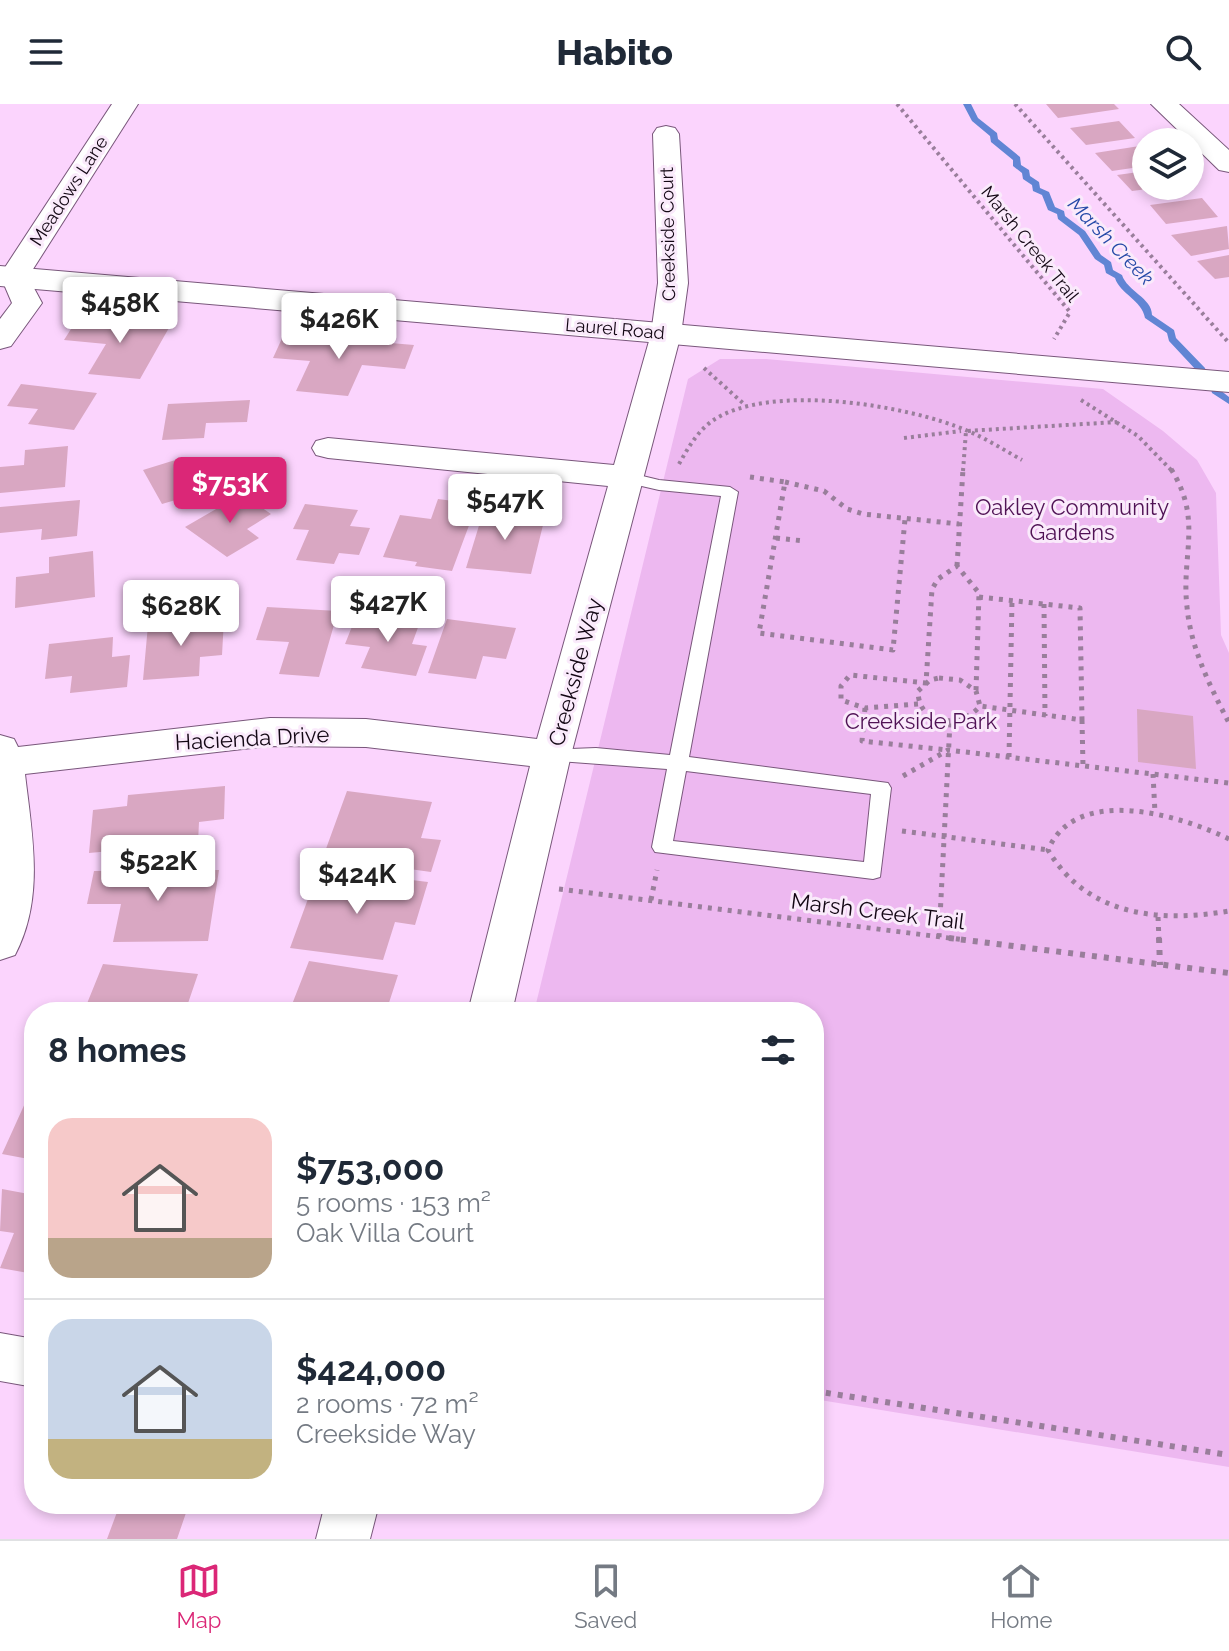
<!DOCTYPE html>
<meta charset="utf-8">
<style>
:root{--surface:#fff;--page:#f2f2f3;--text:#1f2937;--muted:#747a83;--line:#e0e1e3;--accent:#db2777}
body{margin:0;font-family:Raleway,sans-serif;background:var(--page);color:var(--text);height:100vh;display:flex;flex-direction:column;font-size:30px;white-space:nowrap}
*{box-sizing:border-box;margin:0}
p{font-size:26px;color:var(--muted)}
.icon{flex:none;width:44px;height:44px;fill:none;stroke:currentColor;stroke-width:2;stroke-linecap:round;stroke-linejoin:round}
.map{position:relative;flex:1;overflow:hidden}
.side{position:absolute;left:24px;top:898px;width:800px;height:512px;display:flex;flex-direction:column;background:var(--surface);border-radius:32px;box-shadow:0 4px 12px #0003}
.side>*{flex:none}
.tools{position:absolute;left:1132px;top:24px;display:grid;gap:16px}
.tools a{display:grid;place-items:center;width:72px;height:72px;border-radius:50%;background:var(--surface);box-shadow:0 4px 12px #0003;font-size:40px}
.price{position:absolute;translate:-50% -68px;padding:0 18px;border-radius:8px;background:#fff;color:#222;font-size:26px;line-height:52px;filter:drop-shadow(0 2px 4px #0008)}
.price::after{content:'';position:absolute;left:50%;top:48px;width:24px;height:18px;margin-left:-12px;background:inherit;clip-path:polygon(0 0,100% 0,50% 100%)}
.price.current{background:var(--accent);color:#fff}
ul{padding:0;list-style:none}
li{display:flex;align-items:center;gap:24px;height:200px;padding:0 24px}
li+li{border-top:2px solid var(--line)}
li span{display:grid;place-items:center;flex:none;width:224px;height:160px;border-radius:24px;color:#555}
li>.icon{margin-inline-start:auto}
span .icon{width:96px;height:96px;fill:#fffc;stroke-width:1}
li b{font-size:34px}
h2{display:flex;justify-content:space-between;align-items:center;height:96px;padding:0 24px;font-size:34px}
header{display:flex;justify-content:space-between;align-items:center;height:104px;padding:0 24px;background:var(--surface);font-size:36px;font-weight:800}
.dock{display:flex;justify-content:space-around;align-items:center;height:112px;border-top:2px solid var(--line);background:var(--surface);font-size:22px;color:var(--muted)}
.dock a{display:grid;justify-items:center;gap:4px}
.dock .current{color:var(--accent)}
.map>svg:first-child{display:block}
</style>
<header><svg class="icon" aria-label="menu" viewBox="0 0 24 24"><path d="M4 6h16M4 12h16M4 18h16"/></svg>Habito<svg class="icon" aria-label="search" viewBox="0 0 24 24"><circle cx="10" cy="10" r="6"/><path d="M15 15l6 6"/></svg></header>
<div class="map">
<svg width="1229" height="1435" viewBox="0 0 1229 1435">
<rect width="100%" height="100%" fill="#fbd4fd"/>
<path fill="#edb8f0" d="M720,255H766L1103,285L1163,327L1197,356L1216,389L1221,531L1229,549V1363L814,1295V908H534L688,275Z"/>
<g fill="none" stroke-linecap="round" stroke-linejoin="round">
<path fill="#6185d4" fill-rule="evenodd" d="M963,0H971L978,14L997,29L998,35L1020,53L1021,61L1029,66L1030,72L1039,78L1040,84L1049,88L1055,103L1064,107L1065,112L1085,127L1101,151L1111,158L1113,166L1122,171C1127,187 1152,194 1152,211L1174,226L1176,234L1205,264L1207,272L1218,278L1220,286L1229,293V300L1212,289L1210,281L1200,275L1197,267L1169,237L1167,229L1145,214C1142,196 1120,190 1115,174L1106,169L1104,161L1095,155L1079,131L1058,115L1057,110L1048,106L1042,91L1033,87L1032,81L1023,75L1022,69L1013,62V56L991,38L990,32L972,17Z"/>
</g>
<path fill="#d9a7c2" d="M1046,0H1114L1119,5L1058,14Z
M1119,17L1135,34L1086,41L1070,24Z
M1146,41V62L1112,67L1095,49Z
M1146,67V82L1155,84L1132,87L1117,71Z
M1202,94L1218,113L1166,120L1150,101Z
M1227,122L1229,145L1191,152L1171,131Z
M1229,151V173L1215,175L1197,157Z
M78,214L170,222L140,275L88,270L106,240L64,236Z
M284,230L414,241L405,265L362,261L348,292L296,287L310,257L273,254Z
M21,280L97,289L74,326L28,320L38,305L7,302Z
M250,296L247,318L206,319L204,334L162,336L168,300Z
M68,342L65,383L0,389V363L24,361L25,346Z
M185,353L191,363L212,357L226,381L162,400L143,366Z
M242,390L271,410L247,425L259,434L227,453L185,423Z
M438,395L477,400L452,467L415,462L417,458L383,453L400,411L431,415Z
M80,396L77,432L41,436L42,425L0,429V403Z
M305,400L358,406L350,422L370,424L359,451L339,449L334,460L296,456L309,426L293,425Z
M485,402L519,405L516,414L544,417L531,470L466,464Z
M93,447L95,493L15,504L16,473L49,469V453Z
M267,503L338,507L319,573L279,570L289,538L256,536Z
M357,510L420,518L412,540L427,542L416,572L361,564L370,543L345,540Z
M224,515L222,551L200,553L199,572L143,576L148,521Z
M447,515L516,524L506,555L483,552L476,575L428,569Z
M113,533L112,553L130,551L127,583L70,589L72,572L45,575L49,540Z
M1137,605L1193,612L1196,665L1138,658Z
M225,682L224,715L199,718L198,739L89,749L93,706L127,702L128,691Z
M347,687L432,698L421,734L441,736L431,768L323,753Z
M219,766L208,837L113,838L121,800H87L94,767Z
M316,773L384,782L387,773L428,778L415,821L395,818L383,856L290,844Z
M309,857L398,871L386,908H289Z
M103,860L198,870L185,908H62L65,900L86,902Z
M26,997L34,998V1056L2,1050Z
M2,1085L34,1091V1170L0,1164L14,1129L0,1127Z
M120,1400H161L187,1406L177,1435H107Z"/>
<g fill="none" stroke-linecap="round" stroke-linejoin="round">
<defs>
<path id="service" d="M626,368L659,376L730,383L738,388L689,653L888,679L891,684L880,773L873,775L655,748L652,743L667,665L545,656L542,651L545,646L596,644L670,651L721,392L659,386L620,377L618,373L620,369ZM686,667L871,690L864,758L673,737Z"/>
<path id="minor" d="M112,0H138L28,173L42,199L11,242L0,245V215L12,199L0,171Z
M1151,0H1179L1229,46V68L1219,66Z
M666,22L675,24L679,30L688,179L681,230L571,651L512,908H468L530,662L366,643L270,642L25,670C32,731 45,794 15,851L0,856V631L14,635L18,643L270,614L366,615L537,635L608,382L328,354L316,351L312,344L316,337L328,334L614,361L651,230L658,179L653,30L657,24Z
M0,1229L34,1235V1283L0,1277Z
M325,1400H379L370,1435H316Z"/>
<path id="tertiary" d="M0,162L1229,268V288L0,182Z"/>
</defs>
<use href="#service" stroke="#79577b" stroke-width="2"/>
<use href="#minor" stroke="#79577b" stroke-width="2"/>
<use href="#tertiary" stroke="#79577b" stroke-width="2"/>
<path stroke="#997e9b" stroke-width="4" stroke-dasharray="3 4" stroke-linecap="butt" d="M897,0L1070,208L1054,235
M1015,0L1229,239
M704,264L745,301
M1081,296L1138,332L1172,367
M904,334L961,327
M679,360C688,344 697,328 712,317C769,278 908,301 968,327C987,335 1004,346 1022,356
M963,367L966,327L1117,318"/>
<path stroke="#997e9b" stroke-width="5" stroke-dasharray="4 6" stroke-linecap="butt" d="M1171,365C1203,416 1181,450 1187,503C1191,545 1210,582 1229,619
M750,373L785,378L759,529L893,546L905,415
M785,378L824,387L847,405L863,410L959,420
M776,434L804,437
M957,462L963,365
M979,493L1080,504L1082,616L980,602
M1044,500L1045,612
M939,574L960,576L976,587L980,602C961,625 918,622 918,587L930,576Z
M918,600L865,604L841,596V582L850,571L926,579L932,485L938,475L957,462L979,489L976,587
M865,604L862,637L947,646
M1082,616L1083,662
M1009,653L1012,496
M1153,670L1155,709
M903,672L948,646L1229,679
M902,727L1048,746
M1229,735C1180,711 1076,680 1048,746C1087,812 1159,819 1229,807
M559,785L965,836
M651,796L657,766
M1158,813L1159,836
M939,833L950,618"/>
<path stroke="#997e9b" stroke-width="6" stroke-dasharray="5 7" stroke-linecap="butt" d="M949,834L1229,869
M1159,834L1160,861
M814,1287L1229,1351"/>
<use href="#service" fill="#fff" fill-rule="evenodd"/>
<use href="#minor" fill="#fff" fill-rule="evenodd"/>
<use href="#tertiary" fill="#fff" fill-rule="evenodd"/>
</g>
<g text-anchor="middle" stroke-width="6" stroke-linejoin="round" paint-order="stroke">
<g font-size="18" fill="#130714" stroke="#faeafb">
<text transform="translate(69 87) rotate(-57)" y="6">Meadows Lane</text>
<text transform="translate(668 130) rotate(-91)" y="6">Creekside Court</text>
<text transform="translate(1030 140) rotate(51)" y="6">Marsh Creek Trail</text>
<text transform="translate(615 225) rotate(5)" y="6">Laurel Road</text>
</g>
<g font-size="20" font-style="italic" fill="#2449a7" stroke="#faeafb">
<text transform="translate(1111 137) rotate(46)" y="7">Marsh Creek</text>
</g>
<g font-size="22" fill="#501255" stroke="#faeafb">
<text x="1072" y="411">Oakley Community<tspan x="1072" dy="25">Gardens</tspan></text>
<text x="921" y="625">Creekside Park</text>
</g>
<g font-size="22" fill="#130714" stroke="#faeafb">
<text transform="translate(575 568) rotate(-75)" y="8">Creekside Way</text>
<text transform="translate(252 634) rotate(-3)" y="8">Hacienda Drive</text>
<text transform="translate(878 807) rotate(7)" y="8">Marsh Creek Trail</text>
</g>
</g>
</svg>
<div class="tools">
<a><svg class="icon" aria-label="layers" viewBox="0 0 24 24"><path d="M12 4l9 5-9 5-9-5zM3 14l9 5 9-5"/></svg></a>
</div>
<b class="price" style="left:120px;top:241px">$458K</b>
<b class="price" style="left:339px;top:257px">$426K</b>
<b class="price current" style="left:230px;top:421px">$753K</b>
<b class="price" style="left:505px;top:438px">$547K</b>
<b class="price" style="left:388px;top:540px">$427K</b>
<b class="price" style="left:181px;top:544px">$628K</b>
<b class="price" style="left:158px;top:799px">$522K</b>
<b class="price" style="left:357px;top:812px">$424K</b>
<section class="side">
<h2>8 homes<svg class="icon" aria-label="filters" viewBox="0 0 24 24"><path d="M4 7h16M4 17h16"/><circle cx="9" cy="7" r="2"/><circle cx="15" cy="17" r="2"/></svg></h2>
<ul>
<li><span style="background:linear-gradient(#f6c9c9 75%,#b9a48a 0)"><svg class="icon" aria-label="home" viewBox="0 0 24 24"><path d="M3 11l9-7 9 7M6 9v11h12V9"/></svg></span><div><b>$753,000</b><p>5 rooms · 153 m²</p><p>Oak Villa Court</p></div></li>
<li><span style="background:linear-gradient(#c9d6e8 75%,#c2b280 0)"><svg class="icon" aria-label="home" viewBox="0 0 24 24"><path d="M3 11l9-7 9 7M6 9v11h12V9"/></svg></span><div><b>$424,000</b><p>2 rooms · 72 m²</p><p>Creekside Way</p></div></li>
</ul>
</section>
</div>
<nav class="dock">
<a class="current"><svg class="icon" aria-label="map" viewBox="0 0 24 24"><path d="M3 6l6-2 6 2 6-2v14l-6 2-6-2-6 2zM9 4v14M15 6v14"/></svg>Map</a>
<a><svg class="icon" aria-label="saved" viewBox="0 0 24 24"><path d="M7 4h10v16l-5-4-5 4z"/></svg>Saved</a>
<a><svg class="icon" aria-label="home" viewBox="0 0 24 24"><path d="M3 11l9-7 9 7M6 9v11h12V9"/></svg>Home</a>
</nav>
